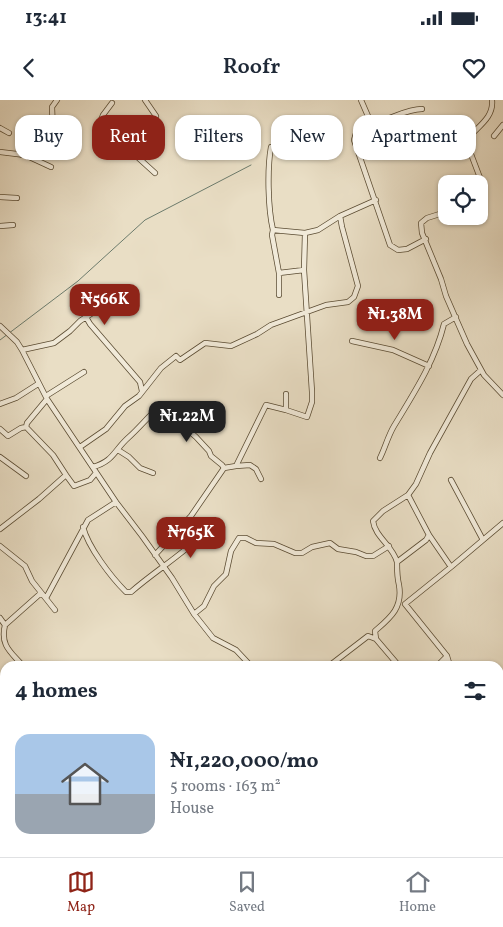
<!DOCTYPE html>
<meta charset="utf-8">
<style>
:root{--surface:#fff;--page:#f2f2f3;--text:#1f2937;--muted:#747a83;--line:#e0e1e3;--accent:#8f2418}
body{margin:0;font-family:Vollkorn,serif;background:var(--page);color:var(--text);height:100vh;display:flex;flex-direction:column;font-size:19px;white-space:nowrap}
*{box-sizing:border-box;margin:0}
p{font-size:16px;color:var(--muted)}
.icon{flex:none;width:28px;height:28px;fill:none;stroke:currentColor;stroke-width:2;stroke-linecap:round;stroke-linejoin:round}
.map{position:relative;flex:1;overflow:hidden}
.drawer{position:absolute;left:0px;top:561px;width:504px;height:196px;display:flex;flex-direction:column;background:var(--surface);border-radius:15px 15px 0 0;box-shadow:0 1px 4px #0004}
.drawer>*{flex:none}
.top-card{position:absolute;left:15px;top:15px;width:474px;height:45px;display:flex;gap:10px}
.tools{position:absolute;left:438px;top:75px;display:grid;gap:10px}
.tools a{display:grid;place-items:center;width:50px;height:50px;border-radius:10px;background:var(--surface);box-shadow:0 1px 4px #0004;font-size:25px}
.price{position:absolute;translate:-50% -42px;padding:0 11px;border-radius:10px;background:var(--accent);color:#fff;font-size:16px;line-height:32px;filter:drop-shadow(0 1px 2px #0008)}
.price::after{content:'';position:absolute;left:50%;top:30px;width:15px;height:11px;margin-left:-8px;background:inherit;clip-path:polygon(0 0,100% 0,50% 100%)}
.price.selected{background:#222;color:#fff}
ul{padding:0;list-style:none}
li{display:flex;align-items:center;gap:15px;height:125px;padding:0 15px}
li span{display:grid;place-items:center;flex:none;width:140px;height:100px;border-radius:15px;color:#555}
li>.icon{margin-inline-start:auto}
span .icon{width:60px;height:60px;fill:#fffc;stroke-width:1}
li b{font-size:21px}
h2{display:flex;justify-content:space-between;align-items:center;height:60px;padding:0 15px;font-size:21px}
.chip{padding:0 18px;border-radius:15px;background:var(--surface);box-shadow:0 1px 4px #0004;font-size:18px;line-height:45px}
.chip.selected{background:var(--accent);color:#fff}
.status{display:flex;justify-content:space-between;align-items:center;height:35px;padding:0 25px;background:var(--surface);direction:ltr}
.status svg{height:14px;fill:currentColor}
header{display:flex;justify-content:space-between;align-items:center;height:65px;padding:0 15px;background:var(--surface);font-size:22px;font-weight:600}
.menu{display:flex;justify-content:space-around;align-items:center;height:70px;border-top:1px solid var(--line);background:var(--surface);font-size:14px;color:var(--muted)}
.menu a{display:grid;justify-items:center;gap:2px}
.menu .selected{color:var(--accent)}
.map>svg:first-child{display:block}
</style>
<div class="status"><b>13:41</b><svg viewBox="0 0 49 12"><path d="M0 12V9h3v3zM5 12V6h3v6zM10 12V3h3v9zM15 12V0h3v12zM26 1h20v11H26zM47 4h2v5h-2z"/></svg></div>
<header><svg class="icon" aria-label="back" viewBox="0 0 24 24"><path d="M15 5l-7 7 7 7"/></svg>Roofr<svg class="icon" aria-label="heart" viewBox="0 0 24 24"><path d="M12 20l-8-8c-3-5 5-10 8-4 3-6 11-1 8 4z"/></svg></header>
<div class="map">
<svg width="503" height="757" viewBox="0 0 503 757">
<rect width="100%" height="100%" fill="#e9dec5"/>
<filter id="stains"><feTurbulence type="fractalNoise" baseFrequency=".004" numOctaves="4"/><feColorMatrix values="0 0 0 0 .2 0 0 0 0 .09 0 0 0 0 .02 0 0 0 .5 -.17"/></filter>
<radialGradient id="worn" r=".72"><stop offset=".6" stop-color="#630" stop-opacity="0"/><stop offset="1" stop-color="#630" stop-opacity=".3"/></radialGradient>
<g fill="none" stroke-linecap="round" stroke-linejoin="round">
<path stroke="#6c7b6c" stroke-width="1" d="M0,240L78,181L145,120L251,65"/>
<defs>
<path id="street" d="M145,0L156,16
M361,0L371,23L370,26L356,33L354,40L390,145L398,150L407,149L426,139
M112,3L103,15L100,23L155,73
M390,19L399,44L402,48L415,41L421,40L429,56C442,59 456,50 467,43
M371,23C390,21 404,9 422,9
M0,28L9,33
M494,36L503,25
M271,47C267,69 268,109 273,130
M0,52L25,55L51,67
M21,55L23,43L28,34C37,34 45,37 53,31L52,7L57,0
M479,92L483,86L482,83L466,41C476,27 494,19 492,0
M0,97L17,98
M446,112L427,118L421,123L422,133L441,179L446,196L467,244L484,275L503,295
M0,126L13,125
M279,173L304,170
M279,195V173L272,135L273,130L305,133L318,130L340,116
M86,217L90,224L140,282L142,291
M0,226L17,242L22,250L47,299L116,402L142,436L172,478L194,514L213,538L236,550L251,566
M352,241L393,250L429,266
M22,250L54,243L70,231L80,221L126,191
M46,296L84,272
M47,299L27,323L26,327L53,355L66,375
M0,304L16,298L38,284
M286,310L307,317L312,302V292L304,170L305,133
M0,329L8,336L21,328L26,327
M80,347L106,329L125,306L139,296L161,268L176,256L180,260L205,243L231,246L257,234L271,225L326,205L348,202L354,197L358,186L342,127L340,116L376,100
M118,350L129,357L140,368L153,373
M0,357L26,376
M380,358C385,348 388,336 394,326C414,293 435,261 444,224L456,217
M236,366L250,365L256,369L261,379
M93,367C114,361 114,350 129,337C139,328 147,318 157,309L161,307L196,337L209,351L211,356L222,365L224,368
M451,380L483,440
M83,427C88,447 111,477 126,492H131C155,471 182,455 204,433
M0,429L39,399L66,375L74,386L90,380L96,373
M0,446L25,466L32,481L55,510
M155,455L191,416L224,368L236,366L266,305L286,310V294
M397,462C393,446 375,437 373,421L383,411L408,395
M451,467L503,423
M46,498L88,420L116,402
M194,514L204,506L214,486L226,474L231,451L239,438H246L256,443L274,444L295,453H302L312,447L330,443L338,449L356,452L366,456H373L389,446
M0,518L5,525
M376,539L399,566
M447,556L450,566
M23,566C11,552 0,546 5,525L41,493
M329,566L368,536L376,539L375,531C390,518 403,508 399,485C397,477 397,471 397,462L426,440L429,435
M437,566L447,556L405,504L451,467L429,435L408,395L416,384L430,353L471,279L481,270
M499,586L503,587
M499,725L503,733
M384,752L387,757"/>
</defs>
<use href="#street" stroke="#5a4b32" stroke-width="6"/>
<use href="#street" stroke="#f1ead9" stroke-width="4.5"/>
</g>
<rect width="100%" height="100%" filter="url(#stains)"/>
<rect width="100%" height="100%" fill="url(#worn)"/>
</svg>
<div class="tools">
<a><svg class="icon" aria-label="locate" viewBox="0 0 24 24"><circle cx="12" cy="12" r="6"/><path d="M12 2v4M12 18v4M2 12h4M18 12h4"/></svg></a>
</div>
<b class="price" style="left:105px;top:226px">₦566K</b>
<b class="price" style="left:395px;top:241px">₦1.38M</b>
<b class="price selected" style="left:187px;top:343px">₦1.22M</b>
<b class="price" style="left:191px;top:459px">₦765K</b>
<div class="top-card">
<a class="chip">Buy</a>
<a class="chip selected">Rent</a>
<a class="chip">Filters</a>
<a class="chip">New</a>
<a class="chip">Apartment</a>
</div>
<section class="drawer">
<h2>4 homes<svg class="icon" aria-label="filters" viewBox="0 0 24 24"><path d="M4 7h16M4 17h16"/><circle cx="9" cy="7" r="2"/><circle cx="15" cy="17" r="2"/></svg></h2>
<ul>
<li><span style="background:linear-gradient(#a9c7e8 60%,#9aa5b1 0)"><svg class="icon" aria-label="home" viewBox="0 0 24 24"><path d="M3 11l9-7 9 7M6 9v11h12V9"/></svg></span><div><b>₦1,220,000/mo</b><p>5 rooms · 163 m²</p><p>House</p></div></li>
</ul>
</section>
</div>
<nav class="menu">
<a class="selected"><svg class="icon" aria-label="map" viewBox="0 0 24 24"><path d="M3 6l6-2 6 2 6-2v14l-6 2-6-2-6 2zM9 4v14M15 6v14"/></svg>Map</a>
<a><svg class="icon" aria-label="saved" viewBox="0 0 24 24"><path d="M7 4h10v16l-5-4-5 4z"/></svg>Saved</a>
<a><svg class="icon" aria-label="home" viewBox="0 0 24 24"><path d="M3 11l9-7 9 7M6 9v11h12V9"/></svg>Home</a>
</nav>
